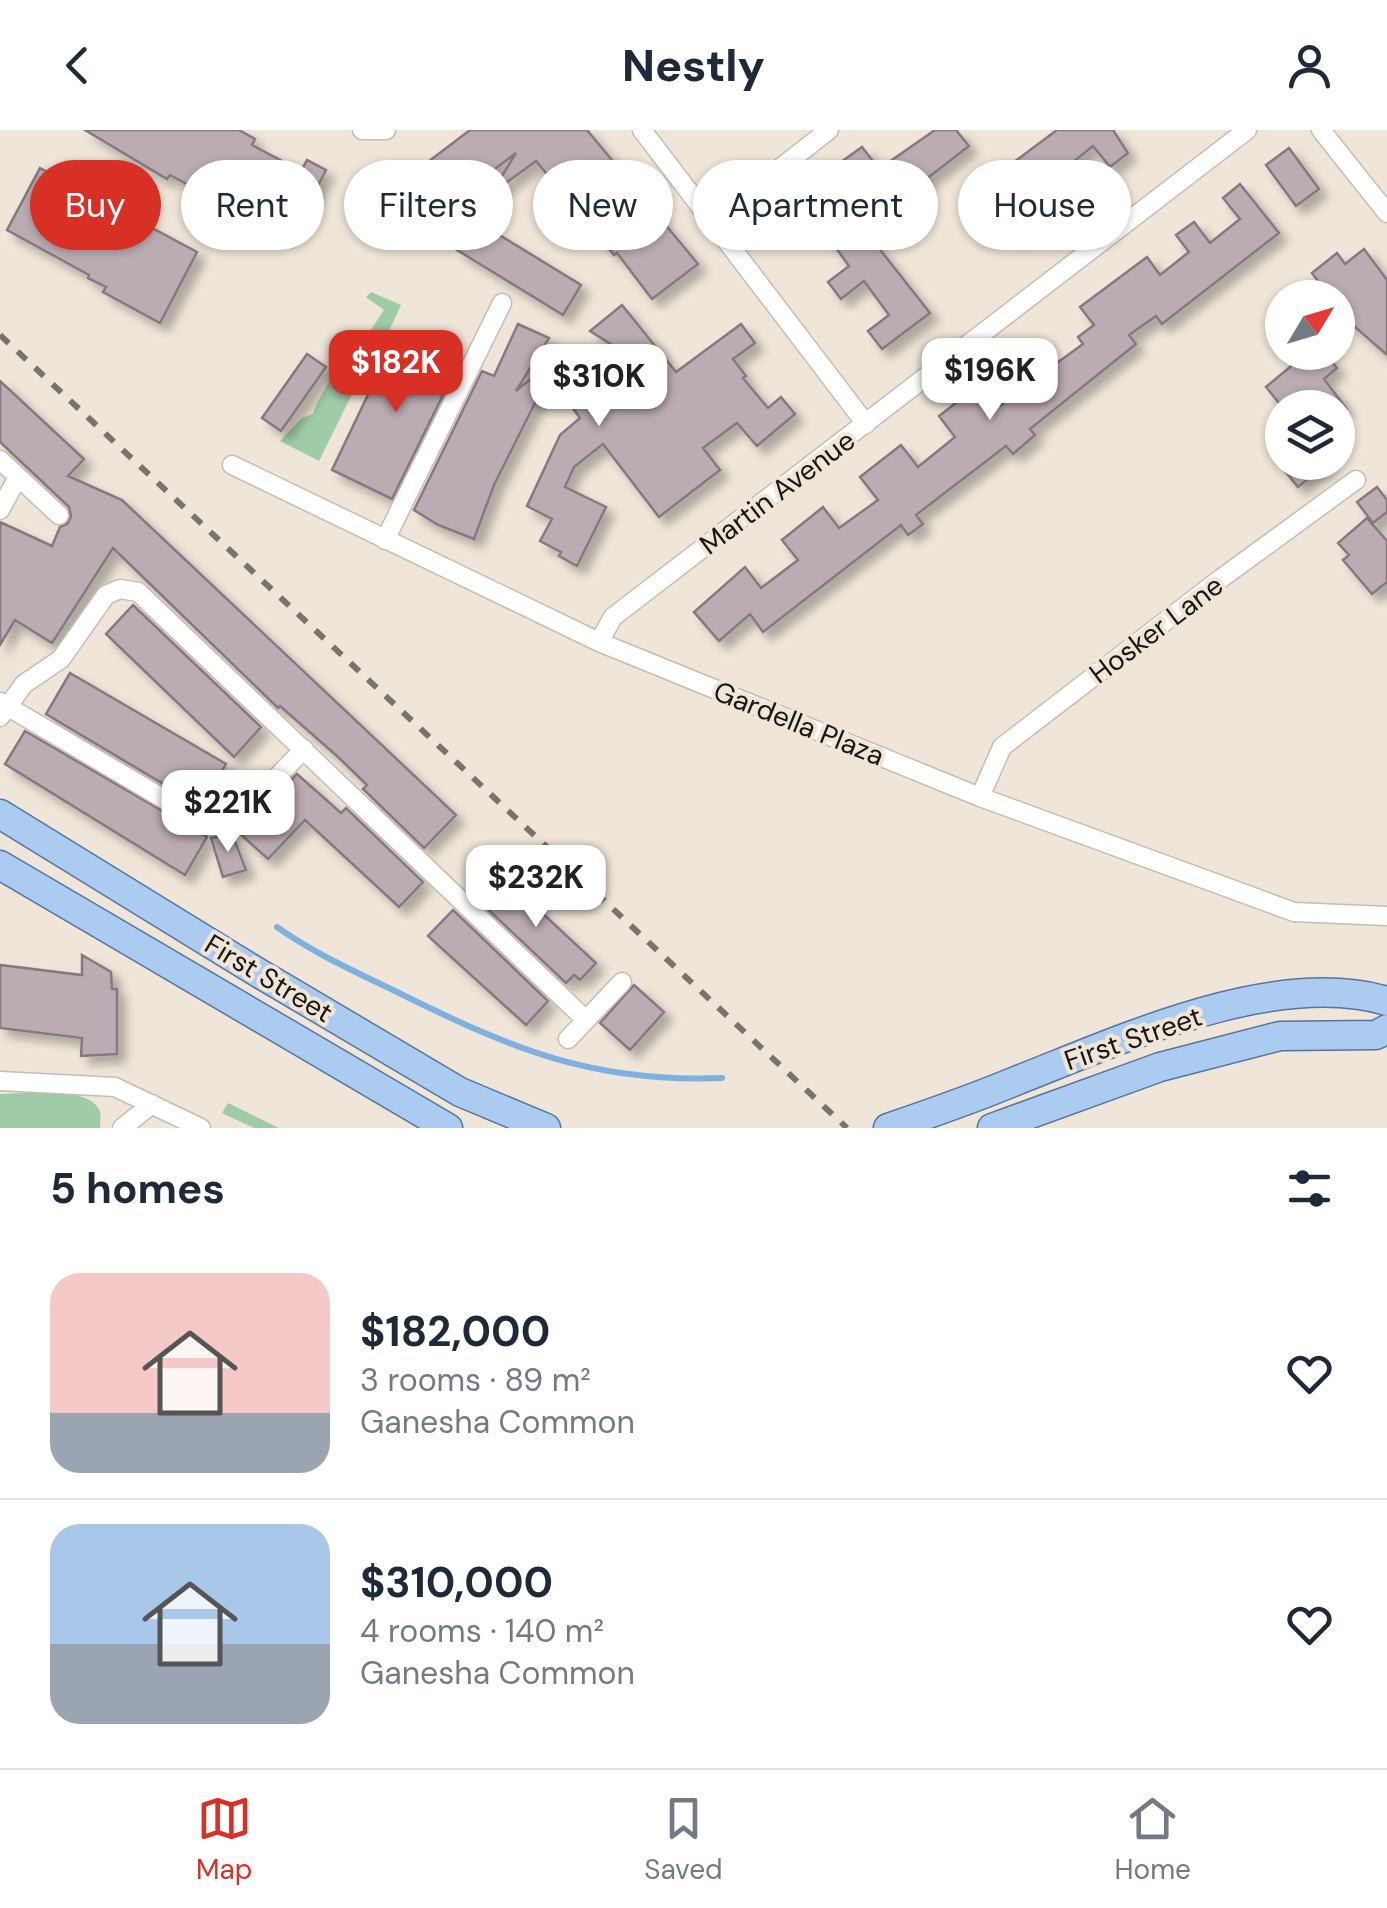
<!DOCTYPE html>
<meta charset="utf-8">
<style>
:root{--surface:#fff;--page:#f2f2f3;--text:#1f2937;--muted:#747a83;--line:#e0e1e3;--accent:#d93025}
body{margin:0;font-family:"DM Sans",sans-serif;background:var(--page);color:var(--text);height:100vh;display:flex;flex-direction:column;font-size:38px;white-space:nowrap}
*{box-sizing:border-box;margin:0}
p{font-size:32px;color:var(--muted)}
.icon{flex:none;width:55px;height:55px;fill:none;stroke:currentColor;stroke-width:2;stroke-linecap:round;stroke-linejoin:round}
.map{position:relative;height:998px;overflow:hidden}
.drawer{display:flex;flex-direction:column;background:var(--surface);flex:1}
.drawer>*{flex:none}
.guide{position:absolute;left:30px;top:30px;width:1328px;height:90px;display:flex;gap:20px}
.needle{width:65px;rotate:52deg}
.buttons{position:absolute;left:1265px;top:150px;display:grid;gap:20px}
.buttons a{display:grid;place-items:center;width:90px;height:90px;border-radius:50%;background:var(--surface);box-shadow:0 2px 8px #0004;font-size:50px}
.price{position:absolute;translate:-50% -85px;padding:0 22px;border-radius:20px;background:#fff;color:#222;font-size:32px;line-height:65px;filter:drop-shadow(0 2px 5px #0008)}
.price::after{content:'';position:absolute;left:50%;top:60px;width:30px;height:22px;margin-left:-15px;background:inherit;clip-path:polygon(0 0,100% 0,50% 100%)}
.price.active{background:var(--accent);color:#fff}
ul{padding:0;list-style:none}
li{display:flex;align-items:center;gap:30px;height:250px;padding:0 50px}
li+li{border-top:2px solid var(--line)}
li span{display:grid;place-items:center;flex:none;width:280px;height:200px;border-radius:30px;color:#555}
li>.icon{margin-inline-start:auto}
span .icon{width:120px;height:120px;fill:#fffc;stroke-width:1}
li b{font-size:42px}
h2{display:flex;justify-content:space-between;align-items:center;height:120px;padding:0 50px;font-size:42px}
.tag{padding:0 35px;border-radius:45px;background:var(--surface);box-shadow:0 2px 8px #0004;font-size:35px;line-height:90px}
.tag.active{background:var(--accent);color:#fff}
header{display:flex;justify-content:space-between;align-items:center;height:130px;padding:0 50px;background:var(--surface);font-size:45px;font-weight:800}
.dock{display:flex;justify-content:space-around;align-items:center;height:140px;border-top:2px solid var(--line);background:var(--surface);font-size:28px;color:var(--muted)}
.dock a{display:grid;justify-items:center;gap:5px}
.dock .active{color:var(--accent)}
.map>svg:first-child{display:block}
</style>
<header><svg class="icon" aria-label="back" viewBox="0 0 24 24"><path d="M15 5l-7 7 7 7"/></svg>Nestly<svg class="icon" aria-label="person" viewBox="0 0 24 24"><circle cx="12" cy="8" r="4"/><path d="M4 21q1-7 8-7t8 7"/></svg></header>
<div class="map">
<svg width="1387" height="998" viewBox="0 0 1387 998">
<defs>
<filter id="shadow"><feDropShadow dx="8" dy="8" stdDeviation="5" flood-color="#0004"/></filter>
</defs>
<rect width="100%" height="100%" fill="#efe5d8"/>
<path fill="#9fcba7" d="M371,162L401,175L381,218L366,207L384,180L366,167Z
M359,214L372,224L319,331L280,311L302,288L313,284C317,268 331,254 334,238L345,240L356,228L355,221Z
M0,964C23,964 92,955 100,982C101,983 100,997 100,998H0Z
M228,973L279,998H254L222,983Z"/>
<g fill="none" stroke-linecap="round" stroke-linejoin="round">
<path stroke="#7eb1e0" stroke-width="6" d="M277,797C315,824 358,843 399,863C512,919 592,953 722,948"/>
</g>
<path fill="#bbacb3" stroke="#877880" stroke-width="2.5" filter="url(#shadow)" d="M85,0H239L255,9L252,15L301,41L307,30L326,40L308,75L294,67L281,91L241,69L235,80L170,45L167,49Z
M470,0H587L698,134L652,169L617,123L614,125L536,31L491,64L516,23L459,66L447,51L431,62L416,41Z
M935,0H956L969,16L863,98L930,183L882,219L868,201L889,185L864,151L841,169L828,152L849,136L810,82L788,98L774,80L862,17L879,39Z
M1057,0H1113L1128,23L1110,37L1093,16L1062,41L1078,62L1060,75L1044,53L1016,74L1032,96L1015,108L1002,90L980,105L963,82L1012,46L1006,38Z
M1289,18L1319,59L1296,76L1266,35Z
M40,38L197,122L160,193L103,162L106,157L88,148L89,145L7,100Z
M1240,54L1279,103L1162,194L1156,186L1129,205L1136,214L1030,299L1035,305L1013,324L1006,316L916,385L923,394L908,405L901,395L763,502L750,484L719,511L694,482L745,437L761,458L798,430L782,410L823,377L839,398L878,370L860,347L901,315L918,337L955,307L939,286L983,252L1001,275L1031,250L1016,229L1033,216L1050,238L1083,214L1078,207L1094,195L1080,177L1147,127L1160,145L1189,122L1176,105L1194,92L1210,113L1240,89L1223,68Z
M475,90L581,155L563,185L457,120Z
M1364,119L1387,150V225L1347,190L1338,178V168H1330L1312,143L1337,123L1345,134Z
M622,175L676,242L741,194L755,213L733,229L746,246L743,248L768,278L781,267L795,284L757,316L737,293L703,318L720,340L659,387L603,314L574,337L565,357L606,377L577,436L559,426L561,422L540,411L552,389L527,376L560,305L580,288L572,277L587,246L556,231L494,355L474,409L438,395L414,380L482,241L494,246L518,194L549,208L516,261L570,217L608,235L617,218L590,201Z
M398,202L460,230L392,369L332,340Z
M1308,222H1324L1337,238L1324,249L1346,278H1283L1266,257Z
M307,224L326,237L281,301L262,288Z
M0,251L84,329L68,346L122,370L456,685L424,718L363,659L367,655L337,626L280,576L278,578L113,418L52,513L15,490L0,515V392L52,416L60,397L67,394L71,387L69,377L0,312Z
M1294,332H1329L1298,357L1284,340Z
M1377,357L1387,370V382L1373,393L1357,372Z
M1367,388L1387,411V452L1372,464L1343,430L1349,425L1338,413Z
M133,475L261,597L234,627L106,504Z
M70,543L226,634L202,677L46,584Z
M25,601L207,707L185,745L5,634Z
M297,644L341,683L346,678L423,752L399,777L305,690L268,729L238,702Z
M232,704L246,740L223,747L211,708Z
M500,744L596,833L580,850L574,845L566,853L477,769Z
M453,780L548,871L526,895L428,806Z
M82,825L111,842L112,859H117V924L81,926L82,908L0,898V835L82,845Z
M634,855L664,882L630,920L600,893Z"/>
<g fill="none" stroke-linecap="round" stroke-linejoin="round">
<defs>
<path id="minor" d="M362,0H386
M642,0L866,294
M1321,0L1387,83
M711,92L829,0
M0,330L59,385
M232,335L599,512L980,667L1294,782L1387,786
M0,380L18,347
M385,410L502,173
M599,512L613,487L1247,0
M0,572L206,694L220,695L236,690L304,619
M0,587L24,554L61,529L106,465L120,459L138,462L586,890
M980,667L1002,617L1219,450L1356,350
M568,909L622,852
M0,951L115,957L201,998
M122,998L152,974"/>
<path id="primary" d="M0,684L257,842L460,962L546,998
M0,735L448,998
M888,998C932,983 975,968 1018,950C1123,909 1275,838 1387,871
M992,998L1160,937L1280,906L1376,905L1387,899"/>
</defs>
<use href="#minor" stroke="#c6bcb0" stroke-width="21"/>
<use href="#primary" stroke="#55759c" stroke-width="31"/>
<use href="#minor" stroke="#fff" stroke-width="18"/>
<use href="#primary" stroke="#accbf0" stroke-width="28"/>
<path stroke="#79736b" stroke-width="6" stroke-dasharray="12 12" stroke-linecap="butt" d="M0,205L847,998"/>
</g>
<g text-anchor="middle" stroke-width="8" stroke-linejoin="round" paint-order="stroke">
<g font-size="28" fill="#1a1612" stroke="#efe5d8">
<text transform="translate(777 362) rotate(-37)" y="10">Martin Avenue</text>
<text transform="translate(1156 499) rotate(-37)" y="10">Hosker Lane</text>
<text transform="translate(799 593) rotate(22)" y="10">Gardella Plaza</text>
<text transform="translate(269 848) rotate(31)" y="10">First Street</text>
<text transform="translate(1133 908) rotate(-19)" y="10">First Street</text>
</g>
</g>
</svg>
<div class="buttons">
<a><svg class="needle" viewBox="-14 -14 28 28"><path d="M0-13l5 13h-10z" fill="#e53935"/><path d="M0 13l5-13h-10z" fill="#747a83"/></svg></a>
<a><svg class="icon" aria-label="layers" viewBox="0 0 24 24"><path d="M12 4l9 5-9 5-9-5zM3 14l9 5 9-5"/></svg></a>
</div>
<b class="price active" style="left:396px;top:285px">$182K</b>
<b class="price" style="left:990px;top:293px">$196K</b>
<b class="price" style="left:599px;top:299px">$310K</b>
<b class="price" style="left:228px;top:725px">$221K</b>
<b class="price" style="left:536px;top:800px">$232K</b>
<div class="guide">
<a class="tag active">Buy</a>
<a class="tag">Rent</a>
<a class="tag">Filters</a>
<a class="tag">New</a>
<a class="tag">Apartment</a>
<a class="tag">House</a>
</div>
</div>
<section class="drawer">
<h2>5 homes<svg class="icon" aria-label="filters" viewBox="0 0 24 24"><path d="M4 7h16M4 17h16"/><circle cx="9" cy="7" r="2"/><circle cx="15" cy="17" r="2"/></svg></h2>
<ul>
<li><span style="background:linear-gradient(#f6c9c9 70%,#9aa5b1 0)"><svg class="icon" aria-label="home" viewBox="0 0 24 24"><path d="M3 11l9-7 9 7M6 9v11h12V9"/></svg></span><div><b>$182,000</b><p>3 rooms · 89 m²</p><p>Ganesha Common</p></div><svg class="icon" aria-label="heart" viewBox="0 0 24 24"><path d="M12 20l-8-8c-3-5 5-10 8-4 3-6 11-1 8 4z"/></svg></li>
<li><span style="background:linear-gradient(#a9c7e8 60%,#9aa5b1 0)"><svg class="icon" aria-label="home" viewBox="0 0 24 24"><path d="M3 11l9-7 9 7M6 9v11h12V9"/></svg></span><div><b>$310,000</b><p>4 rooms · 140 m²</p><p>Ganesha Common</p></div><svg class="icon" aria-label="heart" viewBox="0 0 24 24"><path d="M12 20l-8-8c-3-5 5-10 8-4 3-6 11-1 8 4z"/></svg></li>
</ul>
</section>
<nav class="dock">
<a class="active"><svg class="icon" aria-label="map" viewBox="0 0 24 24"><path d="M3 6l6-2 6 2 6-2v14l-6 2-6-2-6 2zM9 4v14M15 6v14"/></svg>Map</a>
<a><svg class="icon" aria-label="saved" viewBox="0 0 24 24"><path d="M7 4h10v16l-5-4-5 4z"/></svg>Saved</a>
<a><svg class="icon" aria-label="home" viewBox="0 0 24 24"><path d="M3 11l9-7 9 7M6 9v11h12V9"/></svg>Home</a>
</nav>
